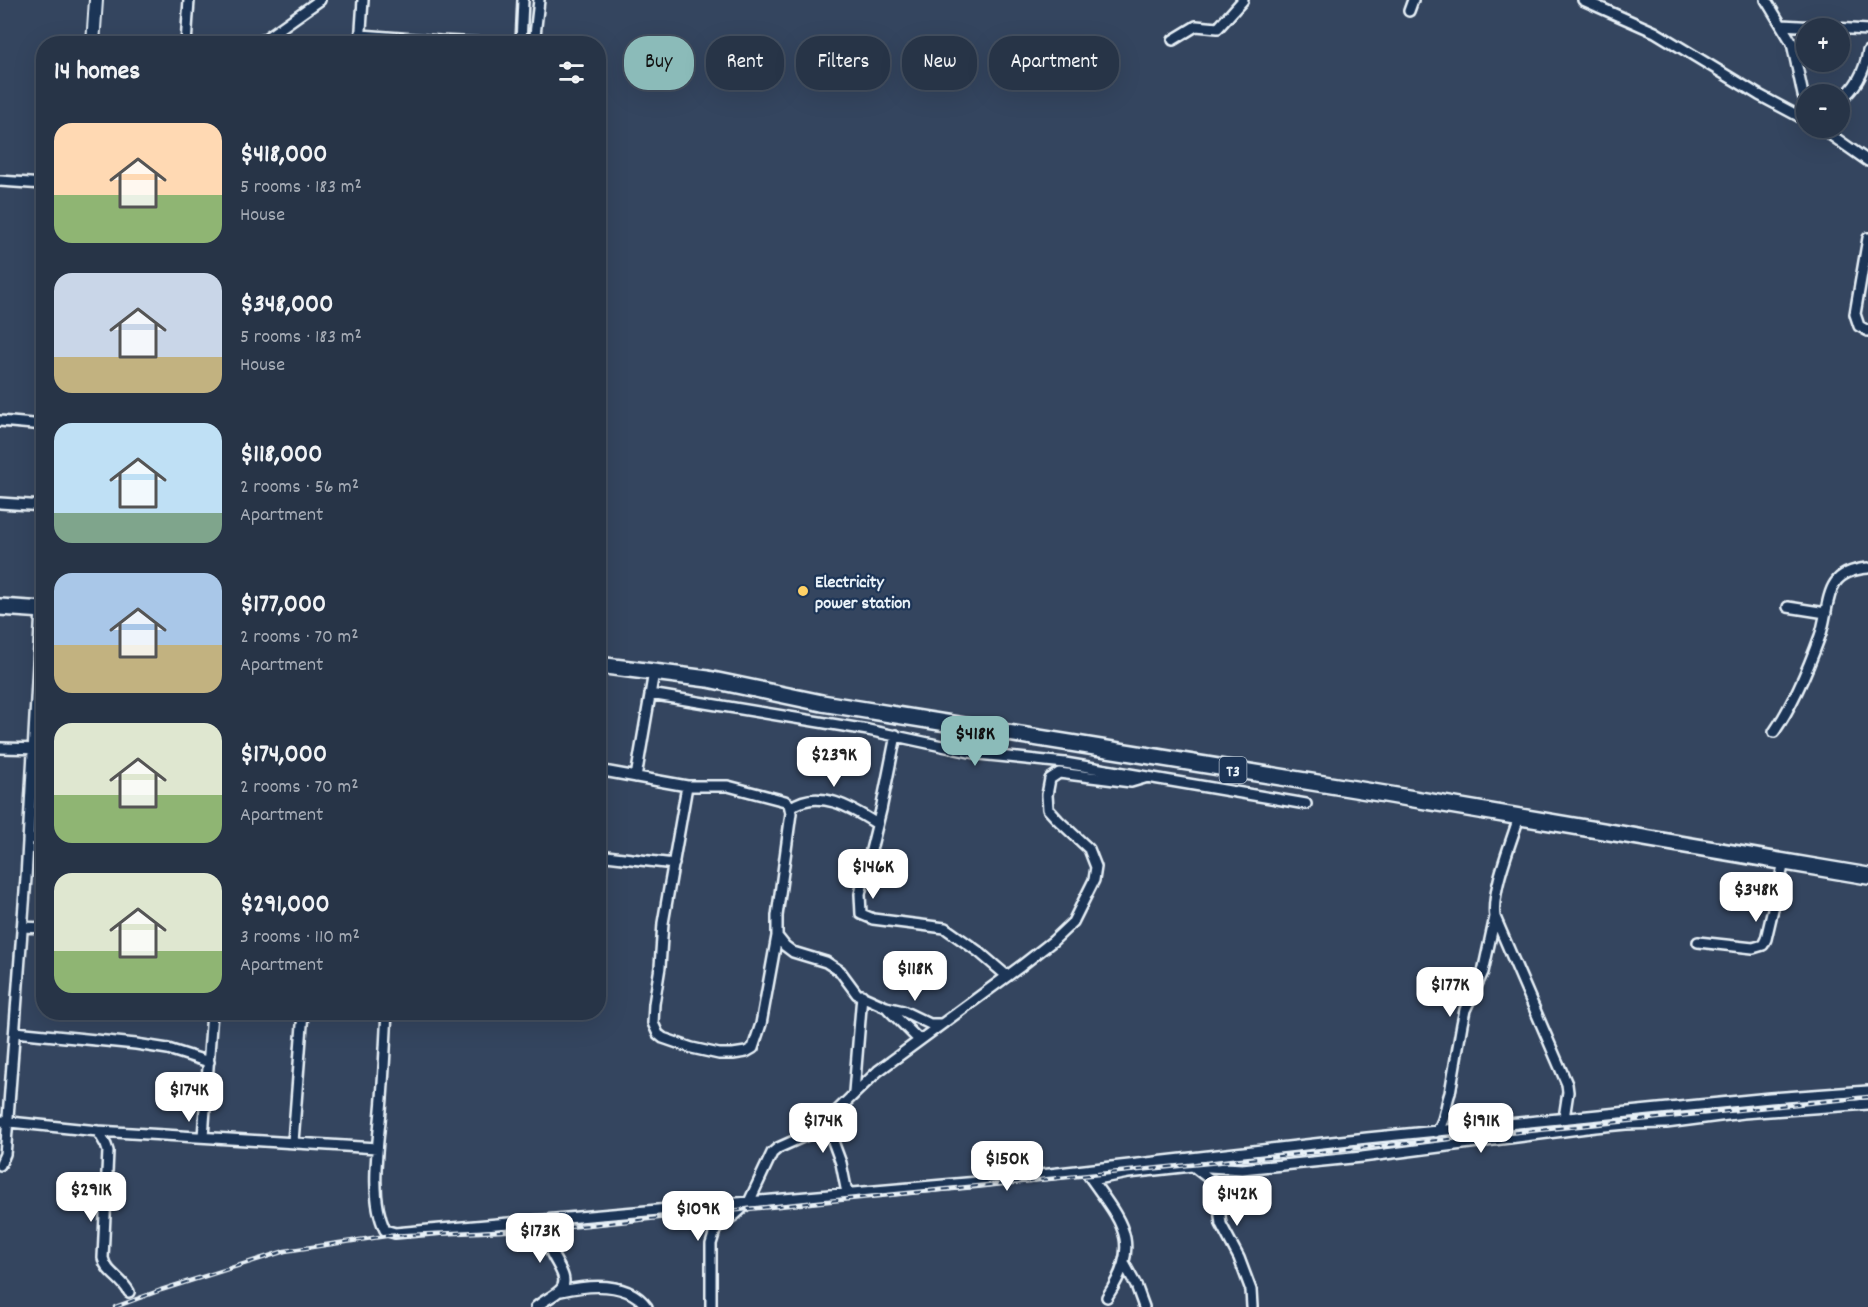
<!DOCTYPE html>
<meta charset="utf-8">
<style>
:root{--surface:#273447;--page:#2f3c4e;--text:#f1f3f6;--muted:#a4aab4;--line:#434f60;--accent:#8bbbb9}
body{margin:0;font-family:Dekko,sans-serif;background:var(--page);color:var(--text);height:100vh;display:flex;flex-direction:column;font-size:22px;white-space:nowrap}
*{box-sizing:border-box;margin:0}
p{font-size:20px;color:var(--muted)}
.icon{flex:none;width:33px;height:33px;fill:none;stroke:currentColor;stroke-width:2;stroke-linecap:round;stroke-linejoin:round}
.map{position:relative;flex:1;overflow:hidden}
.details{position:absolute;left:36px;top:36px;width:570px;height:984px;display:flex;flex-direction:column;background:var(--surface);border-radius:24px;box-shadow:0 6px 24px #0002,0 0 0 2px var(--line)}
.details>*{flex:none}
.top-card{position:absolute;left:624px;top:36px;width:570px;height:54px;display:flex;gap:12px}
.buttons{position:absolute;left:1796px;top:18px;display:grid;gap:12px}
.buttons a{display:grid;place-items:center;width:54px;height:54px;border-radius:50%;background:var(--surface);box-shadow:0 6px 24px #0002,0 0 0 2px var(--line);font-size:30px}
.price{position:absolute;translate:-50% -51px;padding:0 14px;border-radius:12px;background:#fff;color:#222;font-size:20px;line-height:39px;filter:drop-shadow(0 2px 3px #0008)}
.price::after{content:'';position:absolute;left:50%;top:36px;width:18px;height:14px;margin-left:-9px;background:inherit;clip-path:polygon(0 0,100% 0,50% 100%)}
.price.selected{background:var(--accent);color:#111}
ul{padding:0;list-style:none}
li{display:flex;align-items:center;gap:18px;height:150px;padding:0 18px}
li span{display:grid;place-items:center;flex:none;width:168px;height:120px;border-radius:18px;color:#555}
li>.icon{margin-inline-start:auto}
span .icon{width:72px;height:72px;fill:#fffc;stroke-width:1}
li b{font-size:26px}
h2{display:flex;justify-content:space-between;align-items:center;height:72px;padding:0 18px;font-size:26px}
.chip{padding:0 21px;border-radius:24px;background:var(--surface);box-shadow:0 6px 24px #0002,0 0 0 2px var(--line);font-size:21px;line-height:54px}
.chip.selected{background:var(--accent);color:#111}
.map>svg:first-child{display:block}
</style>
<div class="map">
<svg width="1868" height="1307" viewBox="0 0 1868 1307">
<rect width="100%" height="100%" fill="#34455f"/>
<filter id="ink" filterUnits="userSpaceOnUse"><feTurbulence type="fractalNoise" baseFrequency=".0167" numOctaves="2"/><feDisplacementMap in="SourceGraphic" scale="12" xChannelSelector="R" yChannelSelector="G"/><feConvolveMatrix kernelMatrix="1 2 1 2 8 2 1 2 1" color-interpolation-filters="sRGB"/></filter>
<g filter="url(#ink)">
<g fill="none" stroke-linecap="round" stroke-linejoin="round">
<defs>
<path id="minor" d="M1583,0L1655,32L1759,95L1806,120
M1766,0L1792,43L1803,95L1806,103
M1409,11L1413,0
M1782,25L1868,30
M361,35L440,41L504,44
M1173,40L1196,26L1218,28L1243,0
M186,44L189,0
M258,44L320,0
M360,44L363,0
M521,44L523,0
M534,44L539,0
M1839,101C1855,89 1865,71 1868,51
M1821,128L1868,161
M0,181L44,184
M1868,238L1855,314L1859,326L1868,331
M0,421L44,425
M0,503L44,506
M1788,607L1826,613
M650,694L868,730L979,754L1065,763L1306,804
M1774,732C1794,703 1808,669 1820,636C1826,621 1826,596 1835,583C1842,572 1856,569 1868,568
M896,735L881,810L860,894L861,914L873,919L945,928L979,952L1007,976
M0,748L44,749
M598,770L687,786H728L785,801L789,804L791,813L777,916V936L785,946L793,952L826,962L840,971L857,994L886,1007L903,1011L930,1024H940
M636,777L654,672
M687,786L663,923L660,967L654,1004L653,1023L658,1034L663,1038L692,1048L719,1054H733L746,1052L753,1048L761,1024L777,936
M790,808C818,787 852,808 877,824
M1519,817C1511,843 1491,891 1495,917L1567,1084L1568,1092L1564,1118
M28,838L44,839
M598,855L674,864
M22,927L44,928
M1698,942L1753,948L1763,945L1766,939L1784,862
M888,1009L919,1040
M387,1012C385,1045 384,1078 381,1110C378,1146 369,1197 385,1230L395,1233L978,1182L1367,1138L1770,1098L1868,1091
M15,1032L136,1044L168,1049L209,1062
M854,1092L862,995
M833,1115L831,1136L841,1163L847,1193
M0,1121L98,1131L377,1148
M98,1131L106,1145L108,1151L103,1258C106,1273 122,1278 129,1292
M1436,1132C1446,1121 1445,1106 1450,1093L1462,1024L1465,1010L1483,972L1495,917
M203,1137L212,1012
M293,1142L303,1012
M0,1165L5,1154L6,1144L26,878L41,610
M1194,1167L1216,1184L1222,1194L1220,1216L1221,1224L1239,1258L1251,1290L1252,1307
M1089,1176C1122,1223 1143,1242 1107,1297
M1092,1180L1128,1173L1192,1166L1242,1169L1362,1157L1595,1127L1626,1124L1666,1123L1743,1113L1868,1104
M1125,1265L1136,1285L1144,1307
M561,1291C588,1285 628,1280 647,1307
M536,1307C543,1301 552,1297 559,1291C573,1280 553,1261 550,1249C547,1240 549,1230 551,1221
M711,1307V1244L715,1231L720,1225L736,1214L749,1202L772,1153L778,1148L816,1131L878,1071L1021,966L1053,941L1073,922L1094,880L1096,867L1089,849L1058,820L1048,809L1047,795L1050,779L1059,773L1131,782L1148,777"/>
<path id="tertiary" d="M93,44L96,0"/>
<path id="trunk" d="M0,607L44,610
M598,665L708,679L822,703L1355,789L1868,876"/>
</defs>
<use href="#minor" stroke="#e8f1f8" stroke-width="14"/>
<use href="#tertiary" stroke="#e8f1f8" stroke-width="16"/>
<use href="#trunk" stroke="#e8f1f8" stroke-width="20"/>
<use href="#minor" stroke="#1d3557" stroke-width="9"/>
<use href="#tertiary" stroke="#1d3557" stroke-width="12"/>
<use href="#trunk" stroke="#1d3557" stroke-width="15"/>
<defs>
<path id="rail" d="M115,1307L161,1290L285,1251L386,1236L549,1229L1868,1097"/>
</defs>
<use href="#rail" stroke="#e8f1f8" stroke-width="4.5"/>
<use href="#rail" stroke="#1d3557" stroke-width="2" stroke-dasharray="7" stroke-linecap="butt"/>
</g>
</g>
<circle fill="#ffd166" stroke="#1d3557" stroke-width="2" cx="803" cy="591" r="6"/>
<g text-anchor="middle" stroke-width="4.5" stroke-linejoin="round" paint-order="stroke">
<rect fill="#1d3557" stroke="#abb9c8" stroke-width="1.5" x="1219.5" y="757" width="27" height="26" rx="4.5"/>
<g font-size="16" font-weight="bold" fill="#e8f1f8">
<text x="1233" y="776">T3</text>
</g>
<g font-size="18" font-weight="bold" fill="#e8f1f8" stroke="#1d3557" text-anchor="start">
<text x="815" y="587">Electricity<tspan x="815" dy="21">power station</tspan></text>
</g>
</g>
</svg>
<div class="buttons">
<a>+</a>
<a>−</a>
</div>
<b class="price selected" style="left:975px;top:767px">$418K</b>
<b class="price" style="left:834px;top:788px">$239K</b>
<b class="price" style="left:873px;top:900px">$146K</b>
<b class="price" style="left:1756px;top:923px">$348K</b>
<b class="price" style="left:915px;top:1002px">$118K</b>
<b class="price" style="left:1450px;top:1018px">$177K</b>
<b class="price" style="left:189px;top:1123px">$174K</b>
<b class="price" style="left:823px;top:1154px">$174K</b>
<b class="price" style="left:1481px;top:1154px">$191K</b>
<b class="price" style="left:1007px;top:1192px">$150K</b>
<b class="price" style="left:91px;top:1223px">$291K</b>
<b class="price" style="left:1237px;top:1227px">$142K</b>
<b class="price" style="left:698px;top:1242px">$109K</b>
<b class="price" style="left:540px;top:1264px">$173K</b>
<div class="top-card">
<a class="chip selected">Buy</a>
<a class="chip">Rent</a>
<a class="chip">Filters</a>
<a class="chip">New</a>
<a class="chip">Apartment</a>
</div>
<section class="details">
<h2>14 homes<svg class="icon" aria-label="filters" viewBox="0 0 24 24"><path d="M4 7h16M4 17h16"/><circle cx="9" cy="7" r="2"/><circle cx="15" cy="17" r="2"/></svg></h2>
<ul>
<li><span style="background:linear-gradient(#ffd9b3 60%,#8fb573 0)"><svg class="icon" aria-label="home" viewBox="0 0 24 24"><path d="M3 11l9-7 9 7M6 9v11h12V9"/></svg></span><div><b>$418,000</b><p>5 rooms · 183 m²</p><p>House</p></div></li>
<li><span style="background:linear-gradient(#c9d6e8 70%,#c2b280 0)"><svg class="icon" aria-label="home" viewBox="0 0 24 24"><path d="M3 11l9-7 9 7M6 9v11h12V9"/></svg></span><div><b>$348,000</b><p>5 rooms · 183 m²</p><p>House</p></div></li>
<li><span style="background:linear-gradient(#bfe0f5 75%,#7fa58c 0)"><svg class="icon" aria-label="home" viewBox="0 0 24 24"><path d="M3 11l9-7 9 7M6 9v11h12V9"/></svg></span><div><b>$118,000</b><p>2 rooms · 56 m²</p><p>Apartment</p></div></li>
<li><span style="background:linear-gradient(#a9c7e8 60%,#c2b280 0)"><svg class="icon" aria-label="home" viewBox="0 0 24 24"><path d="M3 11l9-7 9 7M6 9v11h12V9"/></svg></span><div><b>$177,000</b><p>2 rooms · 70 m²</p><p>Apartment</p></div></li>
<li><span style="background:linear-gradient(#dfe7d0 60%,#8fb573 0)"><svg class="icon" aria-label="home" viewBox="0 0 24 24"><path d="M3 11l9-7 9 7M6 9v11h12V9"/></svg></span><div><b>$174,000</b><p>2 rooms · 70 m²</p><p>Apartment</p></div></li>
<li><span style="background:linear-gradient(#dfe7d0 65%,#8fb573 0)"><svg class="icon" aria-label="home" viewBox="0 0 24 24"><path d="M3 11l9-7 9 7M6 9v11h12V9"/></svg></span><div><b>$291,000</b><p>3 rooms · 110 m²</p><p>Apartment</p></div></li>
</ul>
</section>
</div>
